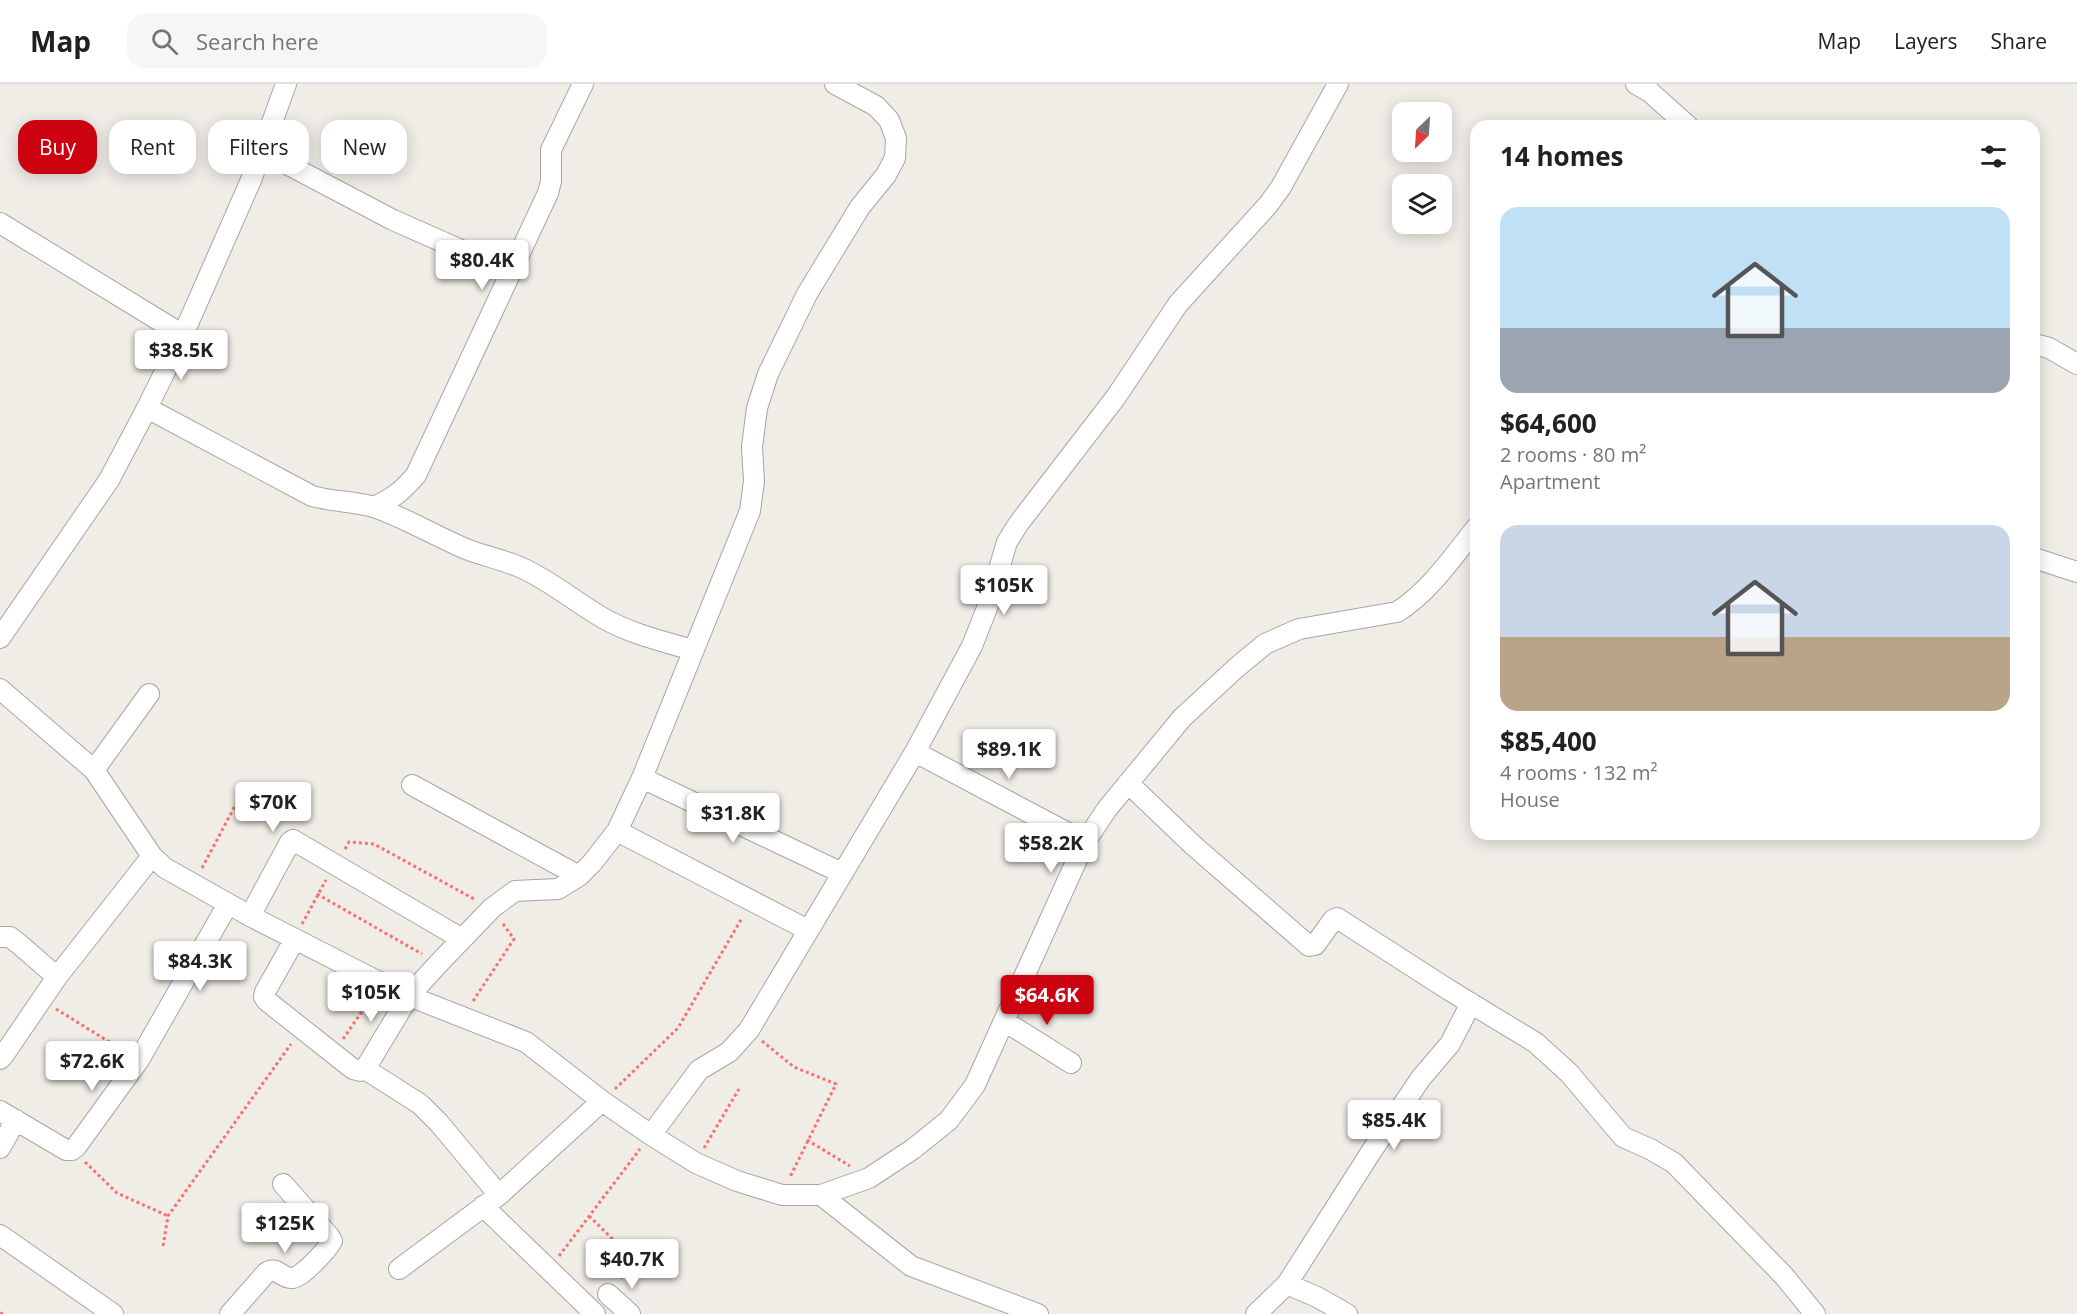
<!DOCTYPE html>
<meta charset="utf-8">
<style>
:root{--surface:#fff;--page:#f6f6f6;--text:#202124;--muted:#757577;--line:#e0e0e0;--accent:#cd0210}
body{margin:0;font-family:"Open Sans",sans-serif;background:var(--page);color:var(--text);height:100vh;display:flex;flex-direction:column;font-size:22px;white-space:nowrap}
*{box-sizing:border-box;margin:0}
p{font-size:20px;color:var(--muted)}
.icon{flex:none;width:33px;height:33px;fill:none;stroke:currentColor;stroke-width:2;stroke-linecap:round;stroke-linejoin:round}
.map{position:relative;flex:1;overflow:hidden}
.drawer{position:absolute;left:1470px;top:36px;width:570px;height:720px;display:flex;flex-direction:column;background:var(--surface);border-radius:18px;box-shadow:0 3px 15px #0003}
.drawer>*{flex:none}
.hud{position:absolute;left:18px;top:36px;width:570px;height:54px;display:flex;gap:12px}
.needle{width:39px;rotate:205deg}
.buttons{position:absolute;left:1392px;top:18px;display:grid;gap:12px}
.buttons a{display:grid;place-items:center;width:60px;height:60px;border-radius:12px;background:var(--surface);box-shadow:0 3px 15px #0003;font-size:30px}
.price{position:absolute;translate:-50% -51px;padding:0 14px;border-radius:6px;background:#fff;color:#222;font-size:20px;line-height:39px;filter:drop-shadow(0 2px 3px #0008)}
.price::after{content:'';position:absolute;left:50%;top:36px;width:18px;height:14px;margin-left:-9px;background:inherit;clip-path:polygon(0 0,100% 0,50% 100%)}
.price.selected{background:var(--accent);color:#fff}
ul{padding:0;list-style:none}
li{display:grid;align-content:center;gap:12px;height:318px;padding:0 30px}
li span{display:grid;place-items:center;height:186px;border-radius:18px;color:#555}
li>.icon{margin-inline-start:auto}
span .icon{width:108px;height:108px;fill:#fffc;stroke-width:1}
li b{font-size:26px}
h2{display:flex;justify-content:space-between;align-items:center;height:72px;padding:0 30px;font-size:26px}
.tag{padding:0 21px;border-radius:18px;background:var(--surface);box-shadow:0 3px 15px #0003;font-size:21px;line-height:54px}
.tag.selected{background:var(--accent);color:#fff}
header{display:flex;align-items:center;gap:36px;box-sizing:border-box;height:84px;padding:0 30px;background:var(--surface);border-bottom:2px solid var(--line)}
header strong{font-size:28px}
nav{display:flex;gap:33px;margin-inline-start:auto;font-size:21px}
.search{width:420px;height:54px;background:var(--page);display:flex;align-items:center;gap:15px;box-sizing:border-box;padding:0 21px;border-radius:18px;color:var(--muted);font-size:22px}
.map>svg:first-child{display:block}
</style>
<header>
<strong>Map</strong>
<div class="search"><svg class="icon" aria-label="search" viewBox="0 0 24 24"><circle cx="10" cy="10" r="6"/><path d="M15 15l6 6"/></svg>Search here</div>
<nav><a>Map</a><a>Layers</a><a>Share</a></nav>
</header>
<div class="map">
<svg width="2077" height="1230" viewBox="0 0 2077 1230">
<rect width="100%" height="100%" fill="#f0ece6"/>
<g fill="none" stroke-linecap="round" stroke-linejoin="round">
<defs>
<path id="minor" d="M1636,0L1650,8L1688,42
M262,67L393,136L511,188
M0,139L183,251
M2034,260L2049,264L2077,280
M147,324L312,412C333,418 354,417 374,423C406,434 435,452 466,465C484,472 504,476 522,484C551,497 575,518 603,534C631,550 662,557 693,566
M373,423C392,416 403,406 416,391L548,109L551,97V66L583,0
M2034,474L2077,488
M0,554L109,396L147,324L183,251L251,96L286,0
M0,605L94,686L152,772L165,784L250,832L381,899L409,912L526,958L602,1017L651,1051L696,1079L737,1097L782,1111H821L869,1094L913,1065L949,1036L975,1001L1085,758L1107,725L1182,634L1236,584L1265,560L1299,545L1397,528C1429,508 1452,474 1476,444
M915,668L1085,758
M94,686L149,610
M642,694L842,789
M1128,699L1194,762L1309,862L1315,861L1333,836L1337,834L1449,906L1536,959L1569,989L1623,1053L1650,1065L1674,1079L1784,1192L1815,1230
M412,701L579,792
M617,747L808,846
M250,832L290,758L293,756L462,855
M0,853H10L19,860L57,893
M295,855L265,908L264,913L267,917L353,985L360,987L365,985L420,1020L439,1039L499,1111
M1004,937L1071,979
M0,975L3,972L57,893L152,772
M365,985L409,912L438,880L492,824L515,807L558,805L579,792L592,779L617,747L642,694L750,427L754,397L752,363L757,324L768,290L807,210L860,123L886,91L895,74L896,54L889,36L876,22L835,0
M0,1027L66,1066H72L76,1063L139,976L228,820
M651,1051L699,986L729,968L749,946L915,668L972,562L989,519L1007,458L1019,439L1116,313L1178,220L1268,121L1281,103L1338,0
M0,1064L16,1036
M821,1111L911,1182L1038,1230
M483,1122L595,1230
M0,1151L113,1230
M399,1185L499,1111L602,1017
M1287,1200L1371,1068L1421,994L1450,960L1471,919
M608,1210L630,1230
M230,1230L266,1189C277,1181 281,1195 293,1194C302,1193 327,1166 332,1157L329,1152L283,1100
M1256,1230L1287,1200L1317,1213L1347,1230"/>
</defs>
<use href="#minor" stroke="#a6a6a6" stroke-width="22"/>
<path stroke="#f9726e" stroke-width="3" stroke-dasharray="3 3" stroke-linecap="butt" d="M345,765L349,758L374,760L474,815
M202,784L245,703
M317,810L422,870
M302,840L326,796
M473,917L514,855L503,840
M56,925L124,967
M343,955L372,913
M762,957L794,983L836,1000L790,1093
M615,1005L678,944L742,834
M807,1056L850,1082
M704,1064L739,1005
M85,1078L117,1109L168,1132
M589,1132L635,1177L620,1195
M163,1162L168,1132L291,960
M559,1172L640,1065
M0,1229L3,1230"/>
<use href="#minor" stroke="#fff" stroke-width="20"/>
</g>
</svg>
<div class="buttons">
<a><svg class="needle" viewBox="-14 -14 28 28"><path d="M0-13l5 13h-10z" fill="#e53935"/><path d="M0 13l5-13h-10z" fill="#757577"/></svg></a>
<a><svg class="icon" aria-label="layers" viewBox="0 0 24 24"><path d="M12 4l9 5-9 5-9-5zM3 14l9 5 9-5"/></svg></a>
</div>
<b class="price" style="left:482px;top:207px">$80.4K</b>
<b class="price" style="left:181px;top:297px">$38.5K</b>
<b class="price" style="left:1004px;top:532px">$105K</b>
<b class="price" style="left:1009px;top:696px">$89.1K</b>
<b class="price" style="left:273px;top:749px">$70K</b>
<b class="price" style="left:733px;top:760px">$31.8K</b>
<b class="price" style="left:1051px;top:790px">$58.2K</b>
<b class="price" style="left:200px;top:908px">$84.3K</b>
<b class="price" style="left:371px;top:939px">$105K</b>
<b class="price selected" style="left:1047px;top:942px">$64.6K</b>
<b class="price" style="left:92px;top:1008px">$72.6K</b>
<b class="price" style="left:1394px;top:1067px">$85.4K</b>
<b class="price" style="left:285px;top:1170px">$125K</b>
<b class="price" style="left:632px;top:1206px">$40.7K</b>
<div class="hud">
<a class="tag selected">Buy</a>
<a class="tag">Rent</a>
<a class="tag">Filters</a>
<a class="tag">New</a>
</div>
<section class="drawer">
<h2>14 homes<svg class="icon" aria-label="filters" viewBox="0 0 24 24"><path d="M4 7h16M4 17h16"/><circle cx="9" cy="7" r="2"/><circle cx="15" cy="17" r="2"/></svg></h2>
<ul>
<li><span style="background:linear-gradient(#bfe0f5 65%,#9aa5b1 0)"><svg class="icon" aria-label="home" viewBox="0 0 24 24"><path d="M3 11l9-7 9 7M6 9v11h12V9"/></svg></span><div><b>$64,600</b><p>2 rooms · 80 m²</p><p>Apartment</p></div></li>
<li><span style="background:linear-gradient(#c9d6e8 60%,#b9a48a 0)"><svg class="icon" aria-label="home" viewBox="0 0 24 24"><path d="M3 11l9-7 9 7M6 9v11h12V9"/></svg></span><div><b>$85,400</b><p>4 rooms · 132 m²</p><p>House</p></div></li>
</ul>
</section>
</div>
